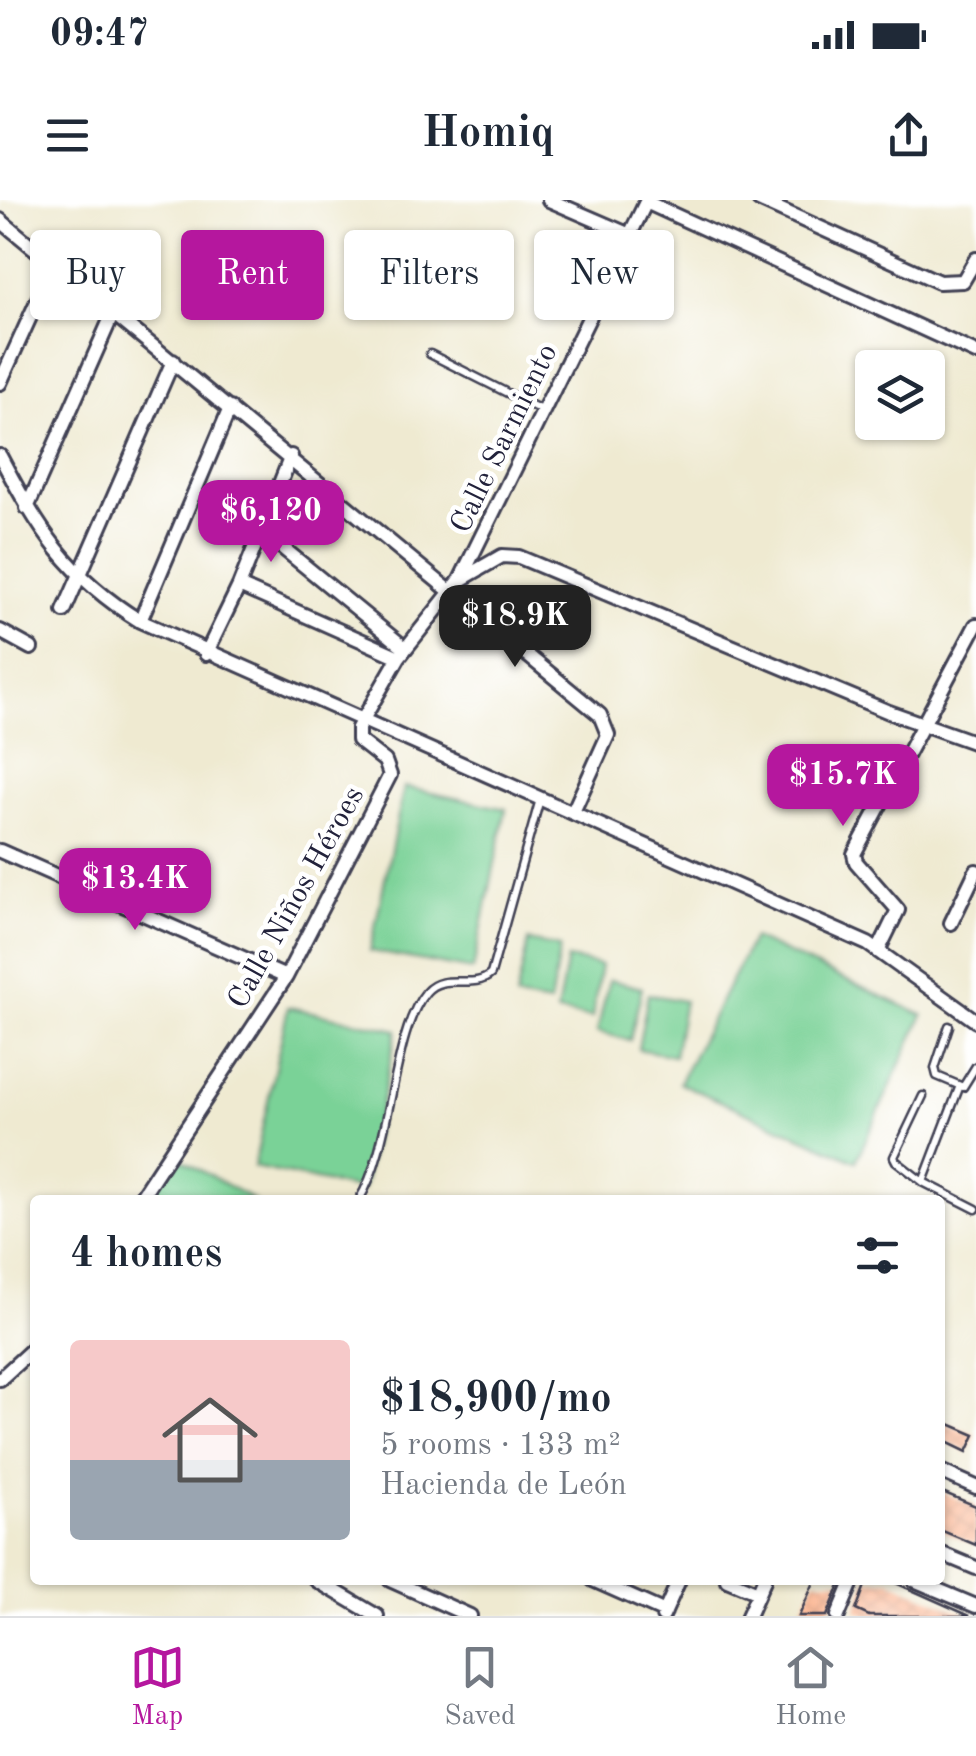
<!DOCTYPE html>
<meta charset="utf-8">
<style>
:root{--surface:#fff;--page:#f2f2f3;--text:#1f2937;--muted:#747a83;--line:#e0e1e3;--accent:#b5179e}
body{margin:0;font-family:"Old Standard TT",serif;background:var(--page);color:var(--text);height:100vh;display:flex;flex-direction:column;font-size:38px;white-space:nowrap}
*{box-sizing:border-box;margin:0}
p{font-size:32px;color:var(--muted)}
.icon{flex:none;width:55px;height:55px;fill:none;stroke:currentColor;stroke-width:2;stroke-linecap:round;stroke-linejoin:round}
.map{position:relative;flex:1;overflow:hidden}
.sheet{position:absolute;left:30px;top:995px;width:915px;height:390px;display:flex;flex-direction:column;background:var(--surface);border-radius:10px;box-shadow:0 2px 8px #0004}
.sheet>*{flex:none}
.banner{position:absolute;left:30px;top:30px;width:918px;height:90px;display:flex;gap:20px}
.buttons{position:absolute;left:855px;top:150px;display:grid;gap:20px}
.buttons a{display:grid;place-items:center;width:90px;height:90px;border-radius:10px;background:var(--surface);box-shadow:0 2px 8px #0004;font-size:50px}
.price{position:absolute;translate:-50% -85px;padding:0 22px;border-radius:20px;background:var(--accent);color:#fff;font-size:32px;line-height:65px;filter:drop-shadow(0 2px 5px #0008)}
.price::after{content:'';position:absolute;left:50%;top:60px;width:30px;height:22px;margin-left:-15px;background:inherit;clip-path:polygon(0 0,100% 0,50% 100%)}
.price.active{background:#222;color:#fff}
ul{padding:0;list-style:none}
li{display:flex;align-items:center;gap:30px;height:250px;padding:0 40px}
li+li{border-top:2px solid var(--line)}
li span{display:grid;place-items:center;flex:none;width:280px;height:200px;border-radius:10px;color:#555}
li>.icon{margin-inline-start:auto}
span .icon{width:120px;height:120px;fill:#fffc;stroke-width:1}
li b{font-size:42px}
h2{display:flex;justify-content:space-between;align-items:center;height:120px;padding:0 40px;font-size:42px}
.pill{padding:0 35px;border-radius:10px;background:var(--surface);box-shadow:0 2px 8px #0004;font-size:35px;line-height:90px}
.pill.active{background:var(--accent);color:#fff}
.status{display:flex;justify-content:space-between;align-items:center;height:70px;padding:0 50px;background:var(--surface);direction:ltr}
.status svg{height:28px;fill:currentColor}
header{display:flex;justify-content:space-between;align-items:center;height:130px;padding:0 40px;background:var(--surface);font-size:45px;font-weight:800}
.tab-bar{display:flex;justify-content:space-around;align-items:center;height:140px;border-top:2px solid var(--line);background:var(--surface);font-size:28px;color:var(--muted)}
.tab-bar a{display:grid;justify-items:center;gap:5px}
.tab-bar .active{color:var(--accent)}
.map>svg:first-child{display:block}
</style>
<div class="status"><b>09:47</b><svg viewBox="0 0 49 12"><path d="M0 12V9h3v3zM5 12V6h3v6zM10 12V3h3v9zM15 12V0h3v12zM26 1h20v11H26zM47 4h2v5h-2z"/></svg></div>
<header><svg class="icon" aria-label="menu" viewBox="0 0 24 24"><path d="M4 6h16M4 12h16M4 18h16"/></svg>Homiq<svg class="icon" aria-label="share" viewBox="0 0 24 24"><path d="M12 15V3M7 8l5-5 5 5M5 13v7h14v-7"/></svg></header>
<div class="map">
<svg width="976" height="1416" viewBox="0 0 976 1416">
<defs>
<pattern id="building-cross-hatch" width="8" height="8" patternUnits="userSpaceOnUse" patternTransform="scale(2.5)"><rect width="8" height="8" fill="#fbab82"/><path d="M0 0l8 8M0 8l8-8" fill="none" stroke="#d79371"/></pattern>
</defs>
<rect width="100%" height="100%" fill="#fff"/>
<filter id="ink" filterUnits="userSpaceOnUse"><feTurbulence type="fractalNoise" baseFrequency=".01" numOctaves="2"/><feDisplacementMap in="SourceGraphic" scale="20" xChannelSelector="R" yChannelSelector="G"/><feConvolveMatrix kernelMatrix="1 2 1 2 8 2 1 2 1" color-interpolation-filters="sRGB"/></filter>
<filter id="wash" filterUnits="userSpaceOnUse"><feTurbulence type="fractalNoise" baseFrequency=".0048" numOctaves="4" result="noise"/><feDisplacementMap in="SourceGraphic" scale="40" xChannelSelector="R" yChannelSelector="G"/><feGaussianBlur stdDeviation="2.25" result="paint"/><feColorMatrix in="noise" values="0 0 0 0 0 0 0 0 0 0 0 0 0 0 0 0 0 1.4 0 .05"/><feComposite in="paint" operator="in"/></filter>
<g filter="url(#wash)">
<rect width="100%" height="100%" fill="#efead1"/>
<path fill="#7ad297" stroke="#4e7a69" stroke-width="2.5" d="M404,587L506,609L473,770L370,751Z
M753,738L923,815L856,961L679,883Z
M528,741L560,747L550,804L516,798Z
M567,759L601,765L592,818L557,812Z
M609,780L642,788L630,840L597,832Z
M648,794L684,801L674,856L638,849Z
M288,807L397,830L363,990L254,967Z
M174,955L253,1000H146Z"/>
<g id="blocks">
<path fill="url(#building-cross-hatch)" d="M940,1220L975,1235L967,1252L940,1239Z
M940,1291L976,1306V1345L940,1330Z
M815,1380H842L827,1416H799Z
M867,1380H889L970,1416H869L856,1410Z"/>
</g>
</g>
<g filter="url(#ink)">
<use href="#blocks" fill-opacity="0" stroke="#414052" stroke-width="2.5"/>
<g fill="none" stroke-linecap="round" stroke-linejoin="round">
<defs>
<path id="lane" d="M430,154L543,211
M949,826L935,868L937,876L963,887L976,866
M923,896L894,957L896,961L923,982L976,1009
M923,982L959,888
M359,1000C393,944 392,832 426,792C444,771 473,791 491,774L540,599"/>
<path id="street" d="M549,0L630,35
M759,0L939,82L963,81L976,59
M646,2L976,153
M0,20L600,515L608,535L573,612
M0,183L54,64
M0,256C39,330 67,376 140,421L868,744L976,821
M27,308L114,111
M262,331L405,448
M462,379L502,356L519,357L889,512L976,543
M239,386L399,457
M64,411L173,161
M140,421L230,208
M0,431L31,448
M206,454L239,386L291,256
M0,651L286,777
M951,723L976,671
M879,749L898,710L856,662L854,654L976,425
M139,1000L286,777L390,575L385,561L358,540V528L399,457L460,380L647,0
M0,1179L35,1147
M940,1271L976,1287
M940,1353L976,1368
M316,1380L377,1416
M390,1380L470,1416
M593,1380L665,1412
M727,1380L758,1393
M914,1380L976,1406
M663,1416L679,1380
M748,1416L764,1380
M838,1416L853,1380"/>
</defs>
<use href="#lane" stroke="#414052" stroke-width="11"/>
<use href="#street" stroke="#414052" stroke-width="18"/>
<use href="#lane" stroke="#fff" stroke-width="6"/>
<use href="#street" stroke="#fff" stroke-width="12"/>
</g>
</g>
<g text-anchor="middle" stroke-width="9" stroke-linejoin="round" paint-order="stroke">
<g font-size="30" fill="#22223b" stroke="#fff">
<text transform="translate(503 238) rotate(-64)" y="10">Calle Sarmiento</text>
<text transform="translate(295 697) rotate(-61)" y="10">Calle Niños Héroes</text>
</g>
</g>
</svg>
<div class="buttons">
<a><svg class="icon" aria-label="layers" viewBox="0 0 24 24"><path d="M12 4l9 5-9 5-9-5zM3 14l9 5 9-5"/></svg></a>
</div>
<b class="price" style="left:271px;top:365px">$6,120</b>
<b class="price active" style="left:515px;top:470px">$18.9K</b>
<b class="price" style="left:843px;top:629px">$15.7K</b>
<b class="price" style="left:135px;top:733px">$13.4K</b>
<div class="banner">
<a class="pill">Buy</a>
<a class="pill active">Rent</a>
<a class="pill">Filters</a>
<a class="pill">New</a>
</div>
<section class="sheet">
<h2>4 homes<svg class="icon" aria-label="filters" viewBox="0 0 24 24"><path d="M4 7h16M4 17h16"/><circle cx="9" cy="7" r="2"/><circle cx="15" cy="17" r="2"/></svg></h2>
<ul>
<li><span style="background:linear-gradient(#f6c9c9 60%,#9aa5b1 0)"><svg class="icon" aria-label="home" viewBox="0 0 24 24"><path d="M3 11l9-7 9 7M6 9v11h12V9"/></svg></span><div><b>$18,900/mo</b><p>5 rooms · 133 m²</p><p>Hacienda de León</p></div></li>
</ul>
</section>
</div>
<nav class="tab-bar">
<a class="active"><svg class="icon" aria-label="map" viewBox="0 0 24 24"><path d="M3 6l6-2 6 2 6-2v14l-6 2-6-2-6 2zM9 4v14M15 6v14"/></svg>Map</a>
<a><svg class="icon" aria-label="saved" viewBox="0 0 24 24"><path d="M7 4h10v16l-5-4-5 4z"/></svg>Saved</a>
<a><svg class="icon" aria-label="home" viewBox="0 0 24 24"><path d="M3 11l9-7 9 7M6 9v11h12V9"/></svg>Home</a>
</nav>
